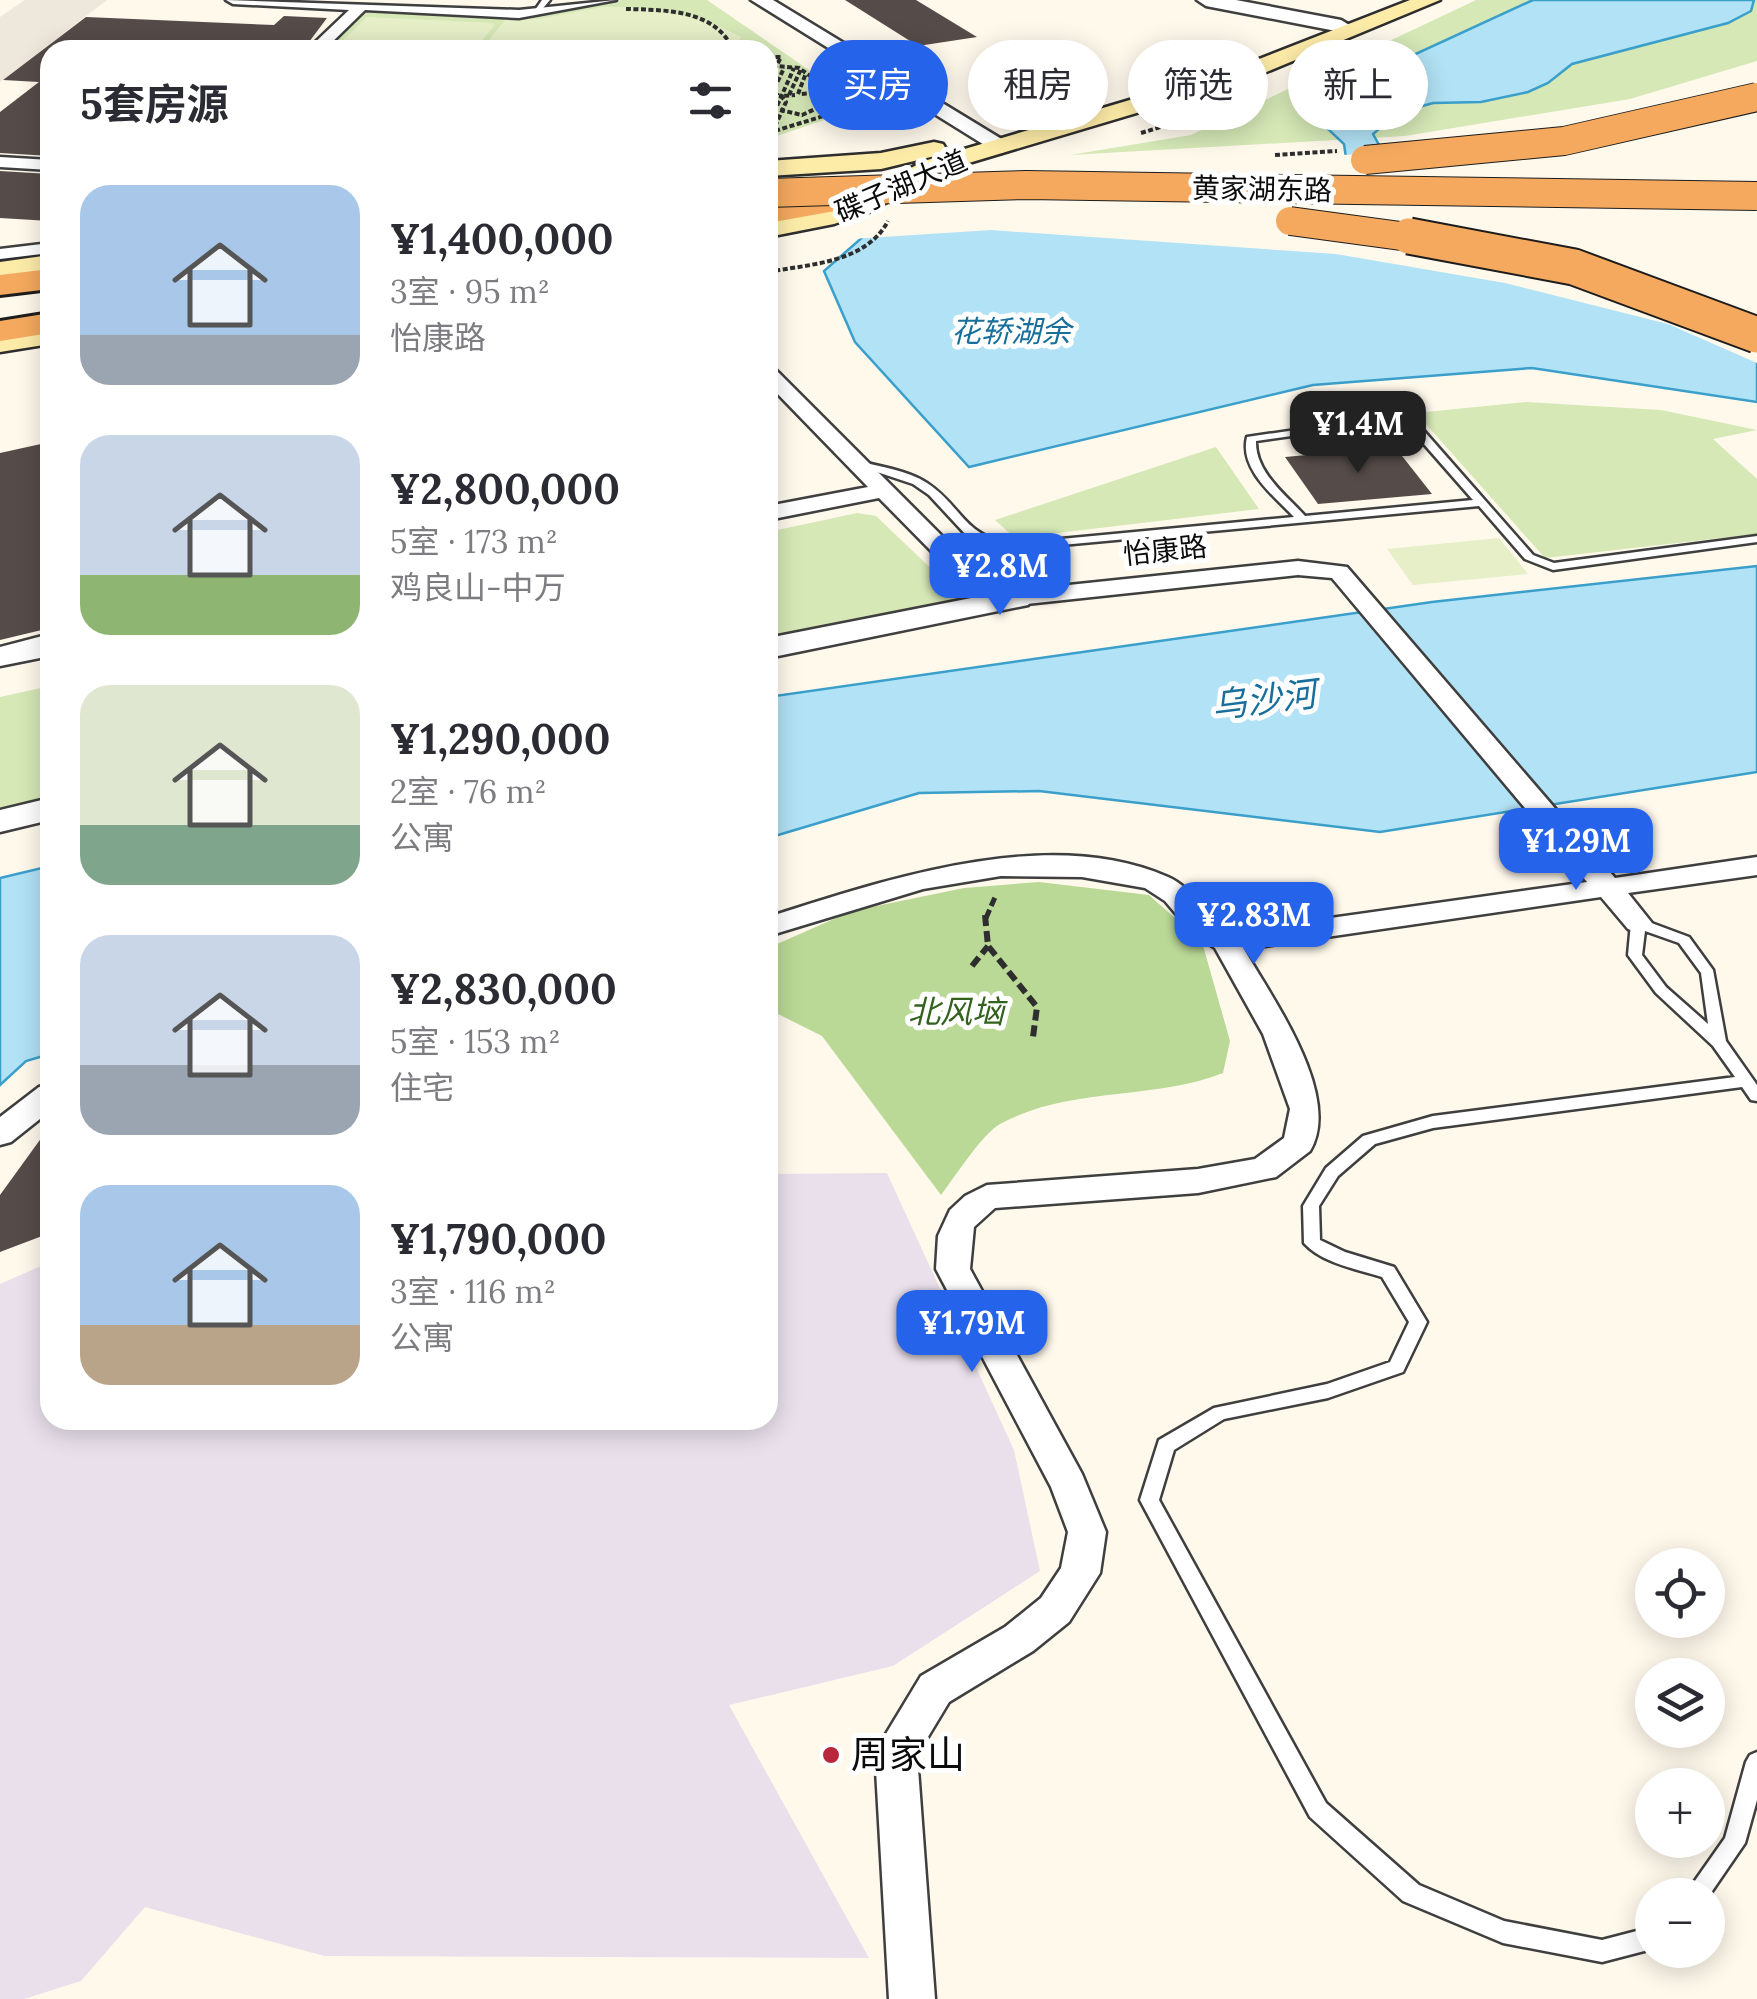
<!DOCTYPE html>
<html lang="zh">
<meta charset="utf-8">
<style>
:root{--surface:#fff;--page:#f2f2f3;--text:#2b2b33;--muted:#7c7c81;--accent:#2563eb}
body{margin:0;font-family:Lora,"Noto Sans SC",serif;background:var(--page);color:var(--text);height:100vh;display:flex;flex-direction:column;font-size:38px;white-space:nowrap}
*{box-sizing:border-box;margin:0}
p{font-size:32px;color:var(--muted)}
.icon{flex:none;width:55px;height:55px;fill:none;stroke:currentColor;stroke-width:2;stroke-linecap:round;stroke-linejoin:round}
.map{position:relative;flex:1;overflow:hidden}
.panel{position:absolute;left:40px;top:40px;width:738px;height:1390px;display:flex;flex-direction:column;background:var(--surface);border-radius:30px;box-shadow:0 5px 25px #0003}
.panel>*{flex:none}
.top-card{position:absolute;left:808px;top:40px;width:798px;height:90px;display:flex;gap:20px}
.tools{position:absolute;left:1635px;top:1548px;display:grid;gap:20px}
.tools a{display:grid;place-items:center;width:90px;height:90px;border-radius:50%;background:var(--surface);box-shadow:0 5px 25px #0003;font-size:50px}
.price{position:absolute;translate:-50% -85px;padding:0 22px;border-radius:20px;background:var(--accent);color:#fff;font-size:32px;line-height:65px;filter:drop-shadow(0 2px 5px #0008)}
.price::after{content:'';position:absolute;left:50%;top:60px;width:30px;height:22px;margin-left:-15px;background:inherit;clip-path:polygon(0 0,100% 0,50% 100%)}
.price.active{background:#222;color:#fff}
ul{padding:0;list-style:none}
li{display:flex;align-items:center;gap:30px;height:250px;padding:0 40px}
li span{display:grid;place-items:center;flex:none;width:280px;height:200px;border-radius:30px;color:#555}
li>.icon{margin-inline-start:auto}
span .icon{width:120px;height:120px;fill:#fffc;stroke-width:1}
li b{font-size:42px}
h2{display:flex;justify-content:space-between;align-items:center;height:120px;padding:0 40px;font-size:42px}
.chip{padding:0 35px;border-radius:45px;background:var(--surface);box-shadow:0 5px 25px #0003;font-size:35px;line-height:90px}
.chip.active{background:var(--accent);color:#fff}
.map>svg:first-child{display:block}
</style>
<div class="map">
<svg width="1757" height="1999" viewBox="0 0 1757 1999">
<rect width="100%" height="100%" fill="#fff9ec"/>
<path fill="#e9e0eb" d="M887,1173L1014,1450L1040,1571L893,1666L729,1705L869,1958L324,1956L145,1907L81,1981L24,1999H0V1284L50,1262V1420H768V1174Z"/>
<path fill="#d5e8b6" d="M622,0H707L863,107L768,139V50H321L364,9L503,17Z
M1476,0H1757V61L1630,99L1405,136L1070,155L1191,135Z
M1526,402L1661,410L1757,430L1713,439L1757,479V534L1545,558L1416,413Z
M1216,447L1259,509L1015,538L995,520Z
M857,513L876,516L962,598L768,637V532Z
M50,686V796L0,808V697Z"/>
<path fill="#bad896" d="M1039,882L1149,895L1202,942L1230,1041L1223,1073C1151,1101 1070,1086 1000,1124C982,1134 955,1177 941,1195L822,1036L768,1009V948L852,911L964,888Z"/>
<path fill="#e6efc8" d="M602,7C653,6 699,15 741,37L735,50H481L505,20L503,17L538,19Z
M367,17L493,23L495,25L474,50H333Z
M1499,538L1528,574L1413,585L1387,549Z"/>
<path fill="#eee7dc" d="M25,0H107L0,82V17Z"/>
<path fill="#b2e2f5" stroke="#3a9fca" stroke-width="2.5" fill-rule="evenodd" d="M1533,0H1754L1751,11L1728,23L1572,64L1548,83L1528,92L1481,102L1433,103L1398,113L1373,134L1400,182L1674,158L1757,128V402L1532,368L1313,385L969,467L855,342L824,271L881,221L1350,185L1344,144L1293,96L1341,77L1381,70ZM1383,79L1403,81L1422,91C1404,112 1369,112 1346,102L1345,90Z
M1757,566V772L1380,832L1039,791L919,793L768,838V697L1432,602Z
M50,866V1054L26,1061L0,1085V878Z"/>
<path fill="#fff9ec" d="M1757,123V363L1668,324L1505,283L1336,254L991,230L852,239L880,216L1345,181L1341,155L1389,153L1402,177L1461,172L1673,153Z"/>
<path fill="#554c49" d="M845,0H916L977,37L918,46Z
M284,16L327,18L303,50H50V156L0,153V112L39,82L3,80L86,17L274,25Z
M0,171L50,174V221L0,218Z
M50,442V628L0,640V453Z
M1395,447L1432,494L1318,504L1285,457Z
M50,1126V1233L0,1252V1195Z"/>
<g fill="none" stroke-linecap="round" stroke-linejoin="round">
<defs>
<path id="service" d="M542,0H550L539,13H533Z
M1378,418L1401,421L1424,431L1533,555L1554,563L1757,536V542L1553,570L1525,559L1479,506L1009,550L989,546L968,537L929,495L913,484L853,464L858,461C881,467 907,470 927,483C962,506 961,533 1009,544L1294,517C1274,496 1239,469 1247,437ZM1378,424L1395,426L1416,435L1473,500L1305,516C1286,495 1255,472 1256,441Z
M50,634V642L0,655V647Z
M1638,918L1689,937L1713,970L1726,1041L1757,1085V1101L1751,1100L1742,1087L1433,1128L1375,1144L1338,1176L1319,1206L1320,1240L1345,1252L1394,1267L1427,1322L1403,1372L1328,1398L1224,1419L1174,1450L1159,1500L1326,1803L1419,1885L1504,1921L1602,1940L1652,1927V1949L1602,1962L1503,1943L1403,1901L1310,1817L1140,1500L1159,1440L1214,1408L1327,1384L1390,1362L1409,1322L1382,1277C1356,1269 1322,1263 1304,1243L1303,1206L1326,1168L1363,1136L1433,1116L1735,1077L1713,1046L1656,993L1628,955L1631,923ZM1645,931L1679,943L1701,973L1708,1024L1666,987L1642,955Z
M1757,1752V1800L1745,1843L1708,1897V1895H1685L1725,1838L1746,1762L1750,1755Z"/>
<path id="minor" d="M226,0L519,10L616,0L519,18L365,10L324,50H307L349,10L233,4Z
M0,157L50,160V170L0,167Z
M50,243V253L0,259V249Z
M768,367L775,369L963,557L1021,590L1298,561L1347,567L1615,878L1757,857V875L1628,893L1652,923L1638,932L1628,929L1601,897L1244,949C1272,998 1343,1096 1310,1151L1276,1177L1198,1193L995,1208L974,1227L970,1269L1082,1474L1106,1532L1100,1573L1069,1622L1033,1651L949,1702L917,1755L935,1999H889L875,1752L921,1676L1005,1627L1041,1598L1061,1568L1068,1532L1051,1487L936,1269L938,1236L950,1210L965,1196L987,1185L1198,1169L1255,1159L1284,1138L1290,1109L1263,1034L1215,948L1193,934L1165,901L1145,888L1082,877L1001,876L923,889L768,936V917C885,880 1047,824 1168,877C1194,888 1205,918 1231,932L1587,882L1332,578L1298,575L1017,605L947,567L879,498L768,520V506L868,487L768,384Z
M50,642V656L0,666V652Z
M50,1084V1111L11,1142L0,1145V1117L39,1087Z"/>
<path id="tertiary" d="M751,0H773L1013,146L1002,153L994,151Z
M1197,0H1236L1341,20L1351,26L1341,32L1206,6Z
M1017,589L1028,591L1033,598L1028,605L768,658V638Z
M50,798V820L0,832V810Z"/>
<path id="secondary" d="M1410,0H1440L1247,80L942,171L869,212L834,224L768,237V221L851,200L924,161L1231,70Z
M934,142L943,144L946,149L943,154L881,169L768,176V161L881,153Z
M50,255V271L0,278V262Z
M50,326V344L0,352V334Z"/>
<path id="trunk" d="M824,196L835,199L839,205L835,211L768,223V205Z
M50,269V289L0,295V275Z
M50,313V333L0,341V321Z"/>
</defs>
<use href="#service" stroke="#3f3f3f" stroke-width="5"/>
<use href="#minor" stroke="#3f3f3f" stroke-width="5"/>
<use href="#tertiary" stroke="#3f3f3f" stroke-width="5"/>
<use href="#secondary" stroke="#2e2e2e" stroke-width="5"/>
<use href="#trunk" stroke="#1d1d1d" stroke-width="6"/>
<path stroke="#2e2e2e" stroke-width="4" stroke-dasharray="5 2.5" stroke-linecap="butt" d="M626,9C664,10 716,9 733,50
M768,57H781L768,82
M798,94L806,73
M789,95L801,69
M768,102L784,68
M780,110L802,115L822,106L815,93L801,94
M768,115L778,93
M768,126L794,68
M768,133L840,111L845,101L799,68L776,66
M772,133L786,102L781,96L795,95
M1141,133L1239,103
M1275,155L1337,151
M768,272C810,264 866,263 888,221"/>
<path stroke="#2e2e2e" stroke-width="5" stroke-dasharray="9 4" stroke-linecap="butt" d="M986,918L996,895"/>
<path stroke="#2e2e2e" stroke-width="6" stroke-dasharray="11 5" stroke-linecap="butt" d="M985,915L988,946L1037,1007L1033,1037
M972,966L988,946"/>
<use href="#service" fill="#fff" fill-rule="evenodd"/>
<use href="#minor" fill="#fff" fill-rule="evenodd"/>
<use href="#tertiary" fill="#fff" fill-rule="evenodd"/>
<use href="#secondary" fill="#fdeca8" fill-rule="evenodd"/>
<use href="#trunk" fill="#f4a95e" fill-rule="evenodd"/>
<defs>
<path id="trunk-bridge-far1" d="M1365,160L1564,141L1757,97
M768,193L1026,185L1757,196
M1290,221L1423,239"/>
<path id="trunk-bridge" d="M1409,236L1574,267L1757,335"/>
</defs>
<use href="#trunk-bridge-far1" stroke="#1d1d1d" stroke-width="30" stroke-linecap="butt"/>
<use href="#trunk-bridge" stroke="#1d1d1d" stroke-width="39" stroke-linecap="butt"/>
<use href="#trunk-bridge-far1" stroke="#f4a95e" stroke-width="28"/>
<use href="#trunk-bridge" stroke="#f4a95e" stroke-width="35"/>
</g>
<circle fill="#b9273c" stroke="#fff" stroke-width="4" cx="831" cy="1755" r="10"/>
<g text-anchor="middle" stroke-width="10" stroke-linejoin="round" paint-order="stroke">
<g font-size="28" fill="#0c0c0c" stroke="#fff">
<text transform="translate(901 186) rotate(-23)" y="10">碟子湖大道</text>
<text transform="translate(1262 189) rotate(1)" y="10">黄家湖东路</text>
<text transform="translate(1165 550) rotate(-6)" y="10">怡康路</text>
</g>
<g font-size="30" font-style="italic" fill="#186f9b" stroke="#fff">
<text x="1011" y="342">花轿湖余</text>
</g>
<g font-size="32" font-style="italic" fill="#33621e" stroke="#fff">
<text x="956" y="1023">北风垴</text>
</g>
<g font-size="35" font-style="italic" fill="#186f9b" stroke="#fff">
<text transform="translate(1264 700) rotate(-7)" y="12">乌沙河</text>
</g>
<g font-size="38" fill="#0c0c0c" stroke="#fff" text-anchor="start">
<text x="851" y="1768">周家山</text>
</g>
</g>
</svg>
<div class="tools">
<a><svg class="icon" aria-label="locate" viewBox="0 0 24 24"><circle cx="12" cy="12" r="6"/><path d="M12 2v4M12 18v4M2 12h4M18 12h4"/></svg></a>
<a><svg class="icon" aria-label="layers" viewBox="0 0 24 24"><path d="M12 4l9 5-9 5-9-5zM3 14l9 5 9-5"/></svg></a>
<a>+</a>
<a>−</a>
</div>
<b class="price active" style="left:1358px;top:476px">¥1.4M</b>
<b class="price" style="left:1000px;top:618px">¥2.8M</b>
<b class="price" style="left:1576px;top:893px">¥1.29M</b>
<b class="price" style="left:1254px;top:967px">¥2.83M</b>
<b class="price" style="left:972px;top:1375px">¥1.79M</b>
<div class="top-card">
<a class="chip active">买房</a>
<a class="chip">租房</a>
<a class="chip">筛选</a>
<a class="chip">新上</a>
</div>
<section class="panel">
<h2>5套房源<svg class="icon" aria-label="filters" viewBox="0 0 24 24"><path d="M4 7h16M4 17h16"/><circle cx="9" cy="7" r="2"/><circle cx="15" cy="17" r="2"/></svg></h2>
<ul>
<li><span style="background:linear-gradient(#a9c7e8 75%,#9aa5b1 0)"><svg class="icon" aria-label="home" viewBox="0 0 24 24"><path d="M3 11l9-7 9 7M6 9v11h12V9"/></svg></span><div><b>¥1,400,000</b><p>3室 · 95 m²</p><p>怡康路</p></div></li>
<li><span style="background:linear-gradient(#c9d6e8 70%,#8fb573 0)"><svg class="icon" aria-label="home" viewBox="0 0 24 24"><path d="M3 11l9-7 9 7M6 9v11h12V9"/></svg></span><div><b>¥2,800,000</b><p>5室 · 173 m²</p><p>鸡良山-中万</p></div></li>
<li><span style="background:linear-gradient(#dfe7d0 70%,#7fa58c 0)"><svg class="icon" aria-label="home" viewBox="0 0 24 24"><path d="M3 11l9-7 9 7M6 9v11h12V9"/></svg></span><div><b>¥1,290,000</b><p>2室 · 76 m²</p><p>公寓</p></div></li>
<li><span style="background:linear-gradient(#c9d6e8 65%,#9aa5b1 0)"><svg class="icon" aria-label="home" viewBox="0 0 24 24"><path d="M3 11l9-7 9 7M6 9v11h12V9"/></svg></span><div><b>¥2,830,000</b><p>5室 · 153 m²</p><p>住宅</p></div></li>
<li><span style="background:linear-gradient(#a9c7e8 70%,#b9a48a 0)"><svg class="icon" aria-label="home" viewBox="0 0 24 24"><path d="M3 11l9-7 9 7M6 9v11h12V9"/></svg></span><div><b>¥1,790,000</b><p>3室 · 116 m²</p><p>公寓</p></div></li>
</ul>
</section>
</div>
